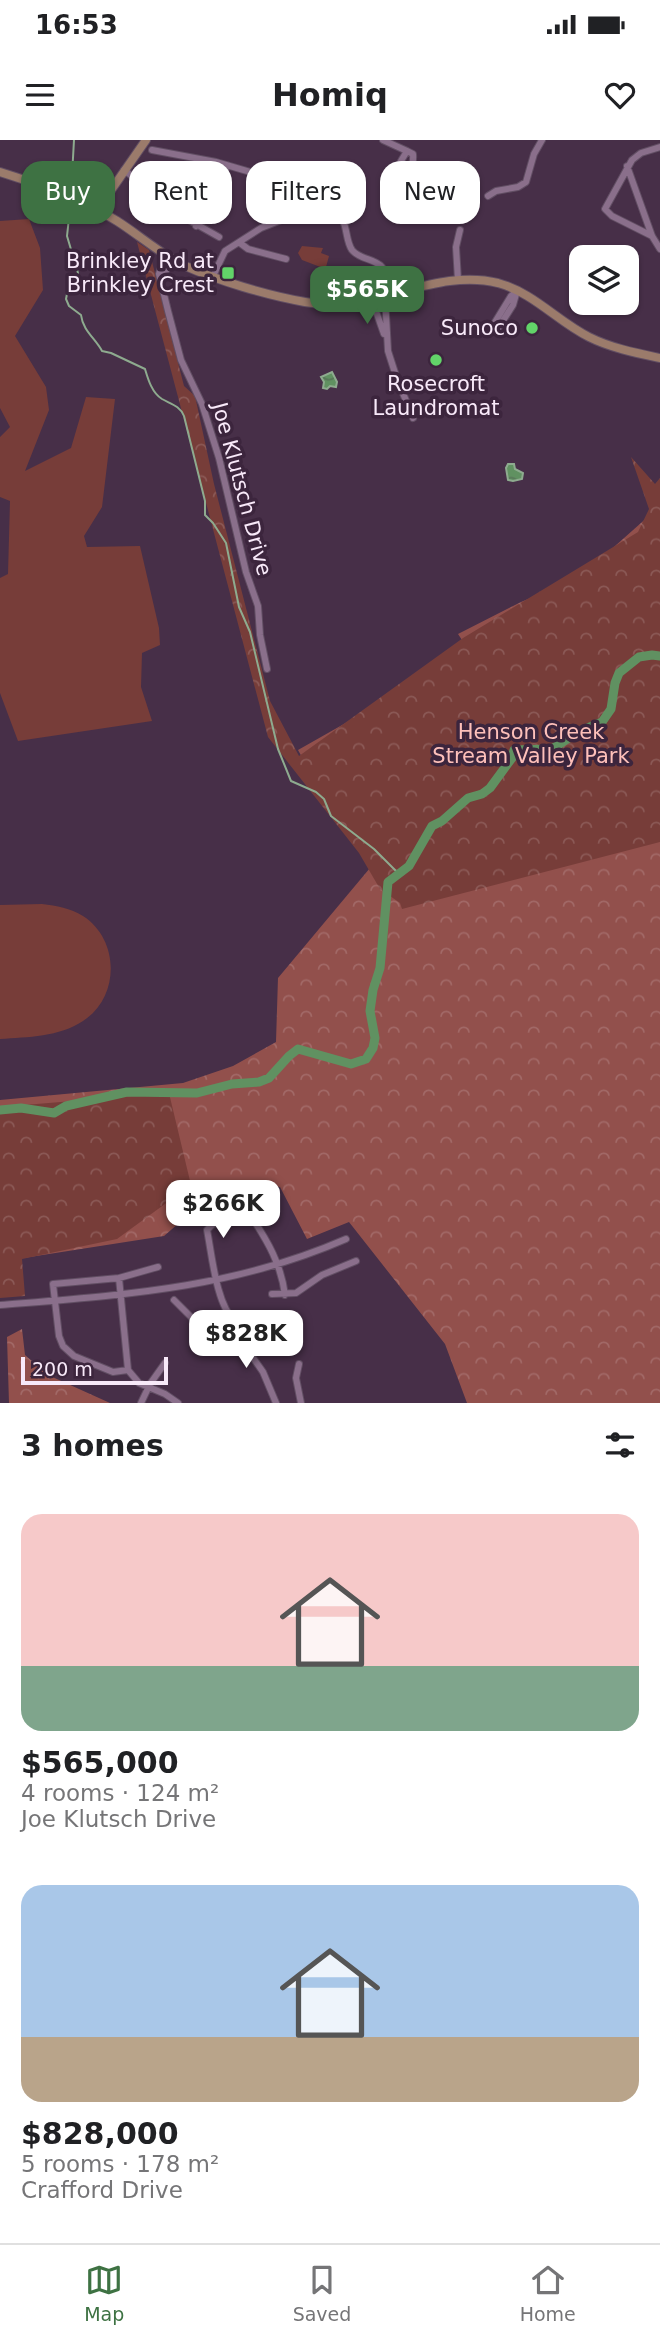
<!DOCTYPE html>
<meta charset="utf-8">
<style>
:root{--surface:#fff;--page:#f2f2f2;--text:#202124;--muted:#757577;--line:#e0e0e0;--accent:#3e7243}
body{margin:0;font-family:"DejaVu Sans",sans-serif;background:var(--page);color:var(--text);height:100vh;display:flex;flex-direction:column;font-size:26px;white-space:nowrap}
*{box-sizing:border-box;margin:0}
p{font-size:23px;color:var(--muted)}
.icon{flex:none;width:38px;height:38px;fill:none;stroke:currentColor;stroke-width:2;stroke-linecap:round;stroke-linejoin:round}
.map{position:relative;height:1263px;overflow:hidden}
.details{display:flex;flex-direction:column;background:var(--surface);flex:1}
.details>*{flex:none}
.hud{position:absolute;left:21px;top:21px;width:620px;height:63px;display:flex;gap:14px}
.fabs{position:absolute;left:569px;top:105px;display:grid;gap:14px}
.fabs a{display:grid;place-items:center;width:70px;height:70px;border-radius:14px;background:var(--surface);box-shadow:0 2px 5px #0004;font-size:35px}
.scale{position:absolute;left:21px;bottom:18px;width:147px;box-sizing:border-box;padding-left:7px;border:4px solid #f8e9f9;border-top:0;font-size:19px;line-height:24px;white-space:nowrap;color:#f8e9f9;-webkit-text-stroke:5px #3c253d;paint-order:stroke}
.price{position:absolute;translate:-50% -60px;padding:0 16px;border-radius:14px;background:#fff;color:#222;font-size:23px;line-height:46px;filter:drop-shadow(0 2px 4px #0008)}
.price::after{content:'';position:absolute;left:50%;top:42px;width:21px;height:16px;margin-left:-10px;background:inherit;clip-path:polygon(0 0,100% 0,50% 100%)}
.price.on{background:var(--accent);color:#fff}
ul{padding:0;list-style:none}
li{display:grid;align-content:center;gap:14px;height:371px;padding:0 21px}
li span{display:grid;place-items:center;height:217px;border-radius:21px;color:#555}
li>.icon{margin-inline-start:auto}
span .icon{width:126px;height:126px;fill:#fffc;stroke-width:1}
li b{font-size:30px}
h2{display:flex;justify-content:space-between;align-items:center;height:84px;padding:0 21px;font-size:30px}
.chip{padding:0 24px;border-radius:21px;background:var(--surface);box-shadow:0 2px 5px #0004;font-size:24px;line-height:63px}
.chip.on{background:var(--accent);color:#fff}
.status{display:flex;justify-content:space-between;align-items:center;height:49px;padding:0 35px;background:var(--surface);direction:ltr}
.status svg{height:19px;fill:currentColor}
header{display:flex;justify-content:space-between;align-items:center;height:91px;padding:0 21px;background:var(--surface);font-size:32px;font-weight:700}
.tabs{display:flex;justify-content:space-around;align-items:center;height:98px;border-top:2px solid var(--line);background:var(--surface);font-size:19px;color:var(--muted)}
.tabs a{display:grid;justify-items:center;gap:4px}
.tabs .on{color:var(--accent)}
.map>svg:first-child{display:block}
</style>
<div class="status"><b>16:53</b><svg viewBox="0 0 49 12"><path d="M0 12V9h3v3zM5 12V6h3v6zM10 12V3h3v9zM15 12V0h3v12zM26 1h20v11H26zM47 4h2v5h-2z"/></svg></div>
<header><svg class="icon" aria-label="menu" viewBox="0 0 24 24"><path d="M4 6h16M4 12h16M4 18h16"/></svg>Homiq<svg class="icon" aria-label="heart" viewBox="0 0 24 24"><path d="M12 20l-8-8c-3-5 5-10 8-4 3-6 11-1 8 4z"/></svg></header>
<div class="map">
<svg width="660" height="1263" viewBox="0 0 660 1263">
<defs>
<pattern id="forest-crowns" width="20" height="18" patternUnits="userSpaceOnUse" patternTransform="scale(1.75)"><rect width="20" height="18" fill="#92504c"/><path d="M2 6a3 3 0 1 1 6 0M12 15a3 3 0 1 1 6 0" fill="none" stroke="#a26967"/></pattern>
<pattern id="park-crowns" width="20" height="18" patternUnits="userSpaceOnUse" patternTransform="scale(1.75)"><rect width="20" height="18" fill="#773d39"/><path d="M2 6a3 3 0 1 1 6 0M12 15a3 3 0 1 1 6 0" fill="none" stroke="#8b5956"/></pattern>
<pattern id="water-waves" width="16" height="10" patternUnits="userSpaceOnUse" patternTransform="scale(1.75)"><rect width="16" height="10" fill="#609161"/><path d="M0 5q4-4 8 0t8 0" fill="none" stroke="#587759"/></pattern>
</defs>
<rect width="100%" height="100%" fill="#472f48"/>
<path fill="#773d39" d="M29,79L40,108L43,150L15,196L46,247L49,270L25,331L71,308L86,257L115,259L102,367L84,396L87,407L140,406L159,488L160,505L142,513L141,547L152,581L18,601L0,553V438L8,434L10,361L0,357V297L10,287L0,268V81Z
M302,106L323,108L321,113L329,116L326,127L323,128L302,120L298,113Z
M42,764C57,766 70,768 83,776C120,800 120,857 83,881C59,897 28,897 0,899V765Z"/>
<path fill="url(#forest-crowns)" d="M660,372V1263H467L445,1204L349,1082L307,1099L280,1047L241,1041L194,1057L179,1083L164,1096L17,1119L0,1150V960L183,943L233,926L276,902L278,838L375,722L324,657L298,610L351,580L464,503L458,494L521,462L579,438L650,375Z
M22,1189L25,1215L48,1235L110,1263H9L7,1197Z"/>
<path fill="url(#park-crowns)" d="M137,102L149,110L184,246L195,256L214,344L270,561L299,616L463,498L638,392L649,369L631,317L655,344L660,338V702L402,769L400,763L380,749L359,713L268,597Z
M169,953L191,1045L117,1099L22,1119L25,1156L0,1158V967Z"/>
<path fill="url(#water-waves)" stroke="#8eab8f" stroke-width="2" d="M332,232L337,242L336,247L330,246L327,249L323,248L324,242L321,237Z
M508,324H514L515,329L523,333L522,339L513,341L508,340L506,328Z"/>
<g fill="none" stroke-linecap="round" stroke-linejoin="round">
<path stroke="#8eab8f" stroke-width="2" d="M71,54L74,0
M71,60L67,96L78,133L74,145L68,149L66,159L69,166L81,175C83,191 95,198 102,211L111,213L145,229C148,239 152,253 162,259C171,264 180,266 184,276L205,361V375L213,383L226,403L239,467L250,492L278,609L291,641L316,652L324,659L331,676L374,709L398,733"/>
<path stroke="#609161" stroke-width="9" d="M0,970L21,968L54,973L66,966L127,952L197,953L232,944L259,942L269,938L289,916L298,909L351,924L366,919L373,908L375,898L370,871L373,850L380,828L388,742L409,726L432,686L442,681L468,658L482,654L490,648L512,618L514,610L552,609L578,592L602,582L611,569L615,543L619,533L639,517L652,515L660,516"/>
<defs>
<path id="street" d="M383,0L407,11
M152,10L216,22L264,36
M407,11L413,14C414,25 408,44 396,47L393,43L401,21Z
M627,26L652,96L660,109
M124,30L144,45L153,56L173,71L219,97
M488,56L496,51L518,47L526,42L534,14L542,0
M196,86L216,57L227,25
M652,96L612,76L605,69L632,20L641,13L660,7
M240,103L248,109L286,119
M165,115L159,134L168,171L181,220L202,264L219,318L246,432L258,466L260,495L267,529
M213,136L225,111L261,88L294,75L336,74C349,81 344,98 352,110C360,120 374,118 382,127L379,144L380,158
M162,140L171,119
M458,140L456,107L460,90
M385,157L388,211L396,236L413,278
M372,160L384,194
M492,187L511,156L517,151
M497,190L513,165L517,151
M119,1138L128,1230L139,1243L165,1254L178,1263
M272,1154L296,1153L322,1135L356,1121
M174,1160L194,1180L221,1192L249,1212L263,1232L276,1263
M0,1165C123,1155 231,1149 346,1099
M265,1198C254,1194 243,1189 235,1182C216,1164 212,1115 207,1090C218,1078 234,1072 251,1076C268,1102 281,1124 285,1155
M299,1224L296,1238L301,1263
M128,1230L113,1232L74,1216L63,1206L59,1196L53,1144L119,1138L158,1127
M141,1263L150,1244L165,1223"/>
<path id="secondary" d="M0,32C41,45 80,58 117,81C139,95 159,113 183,125C219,141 266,155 305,162C372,174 435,127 498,143C534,153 557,181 589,197C611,208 636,213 660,218
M98,69L146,0"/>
</defs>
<use href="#street" stroke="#614e63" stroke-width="8"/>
<use href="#secondary" stroke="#614e63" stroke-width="10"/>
<use href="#street" stroke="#8a6f8b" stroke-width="6"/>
<use href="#secondary" stroke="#9b7b6b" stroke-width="8"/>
</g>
<g fill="#62d469" stroke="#3c253d" stroke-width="2.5">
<rect x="221" y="126" width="14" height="14" rx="3.5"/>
<circle cx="532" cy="188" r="7"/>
<circle cx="436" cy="220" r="7"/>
</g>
<g text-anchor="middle" stroke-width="7" stroke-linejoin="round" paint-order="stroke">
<g font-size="21" fill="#f8e9f9" stroke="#3c253d" text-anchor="end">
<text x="214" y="128">Brinkley Rd at<tspan x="214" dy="24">Brinkley Crest</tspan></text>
<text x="518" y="195">Sunoco</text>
<text x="436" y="251" text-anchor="middle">Rosecroft<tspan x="436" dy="24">Laundromat</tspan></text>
</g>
<g font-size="21" fill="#f8e9f9" stroke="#3c253d">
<text transform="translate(242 349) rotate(75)" y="7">Joe Klutsch Drive</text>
</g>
<g font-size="21" fill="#fec0ba" stroke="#3c253d">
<text x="531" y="599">Henson Creek<tspan x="531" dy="24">Stream Valley Park</tspan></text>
</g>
</g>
</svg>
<div class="fabs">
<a><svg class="icon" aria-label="layers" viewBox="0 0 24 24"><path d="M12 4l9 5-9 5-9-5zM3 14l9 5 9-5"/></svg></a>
</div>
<div class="scale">200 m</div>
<b class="price on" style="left:367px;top:186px">$565K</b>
<b class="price" style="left:223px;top:1100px">$266K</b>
<b class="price" style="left:246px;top:1230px">$828K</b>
<div class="hud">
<a class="chip on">Buy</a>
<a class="chip">Rent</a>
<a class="chip">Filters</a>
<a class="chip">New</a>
</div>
</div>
<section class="details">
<h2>3 homes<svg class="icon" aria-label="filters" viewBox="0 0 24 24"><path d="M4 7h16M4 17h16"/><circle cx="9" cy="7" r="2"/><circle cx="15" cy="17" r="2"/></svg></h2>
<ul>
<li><span style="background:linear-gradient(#f6c9c9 70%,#7fa58c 0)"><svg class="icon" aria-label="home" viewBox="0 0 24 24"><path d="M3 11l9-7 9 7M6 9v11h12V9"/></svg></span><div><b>$565,000</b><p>4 rooms · 124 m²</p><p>Joe Klutsch Drive</p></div></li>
<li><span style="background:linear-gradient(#a9c7e8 70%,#b9a48a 0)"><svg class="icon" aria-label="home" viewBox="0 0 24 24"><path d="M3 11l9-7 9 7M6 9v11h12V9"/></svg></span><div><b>$828,000</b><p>5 rooms · 178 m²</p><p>Crafford Drive</p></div></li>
</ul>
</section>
<nav class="tabs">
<a class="on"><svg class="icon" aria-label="map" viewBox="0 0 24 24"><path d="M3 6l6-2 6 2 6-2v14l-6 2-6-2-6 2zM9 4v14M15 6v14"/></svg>Map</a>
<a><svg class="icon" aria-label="saved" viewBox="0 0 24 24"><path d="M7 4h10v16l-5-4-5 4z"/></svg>Saved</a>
<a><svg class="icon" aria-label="home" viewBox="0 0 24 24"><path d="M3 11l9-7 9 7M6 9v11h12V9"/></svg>Home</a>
</nav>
